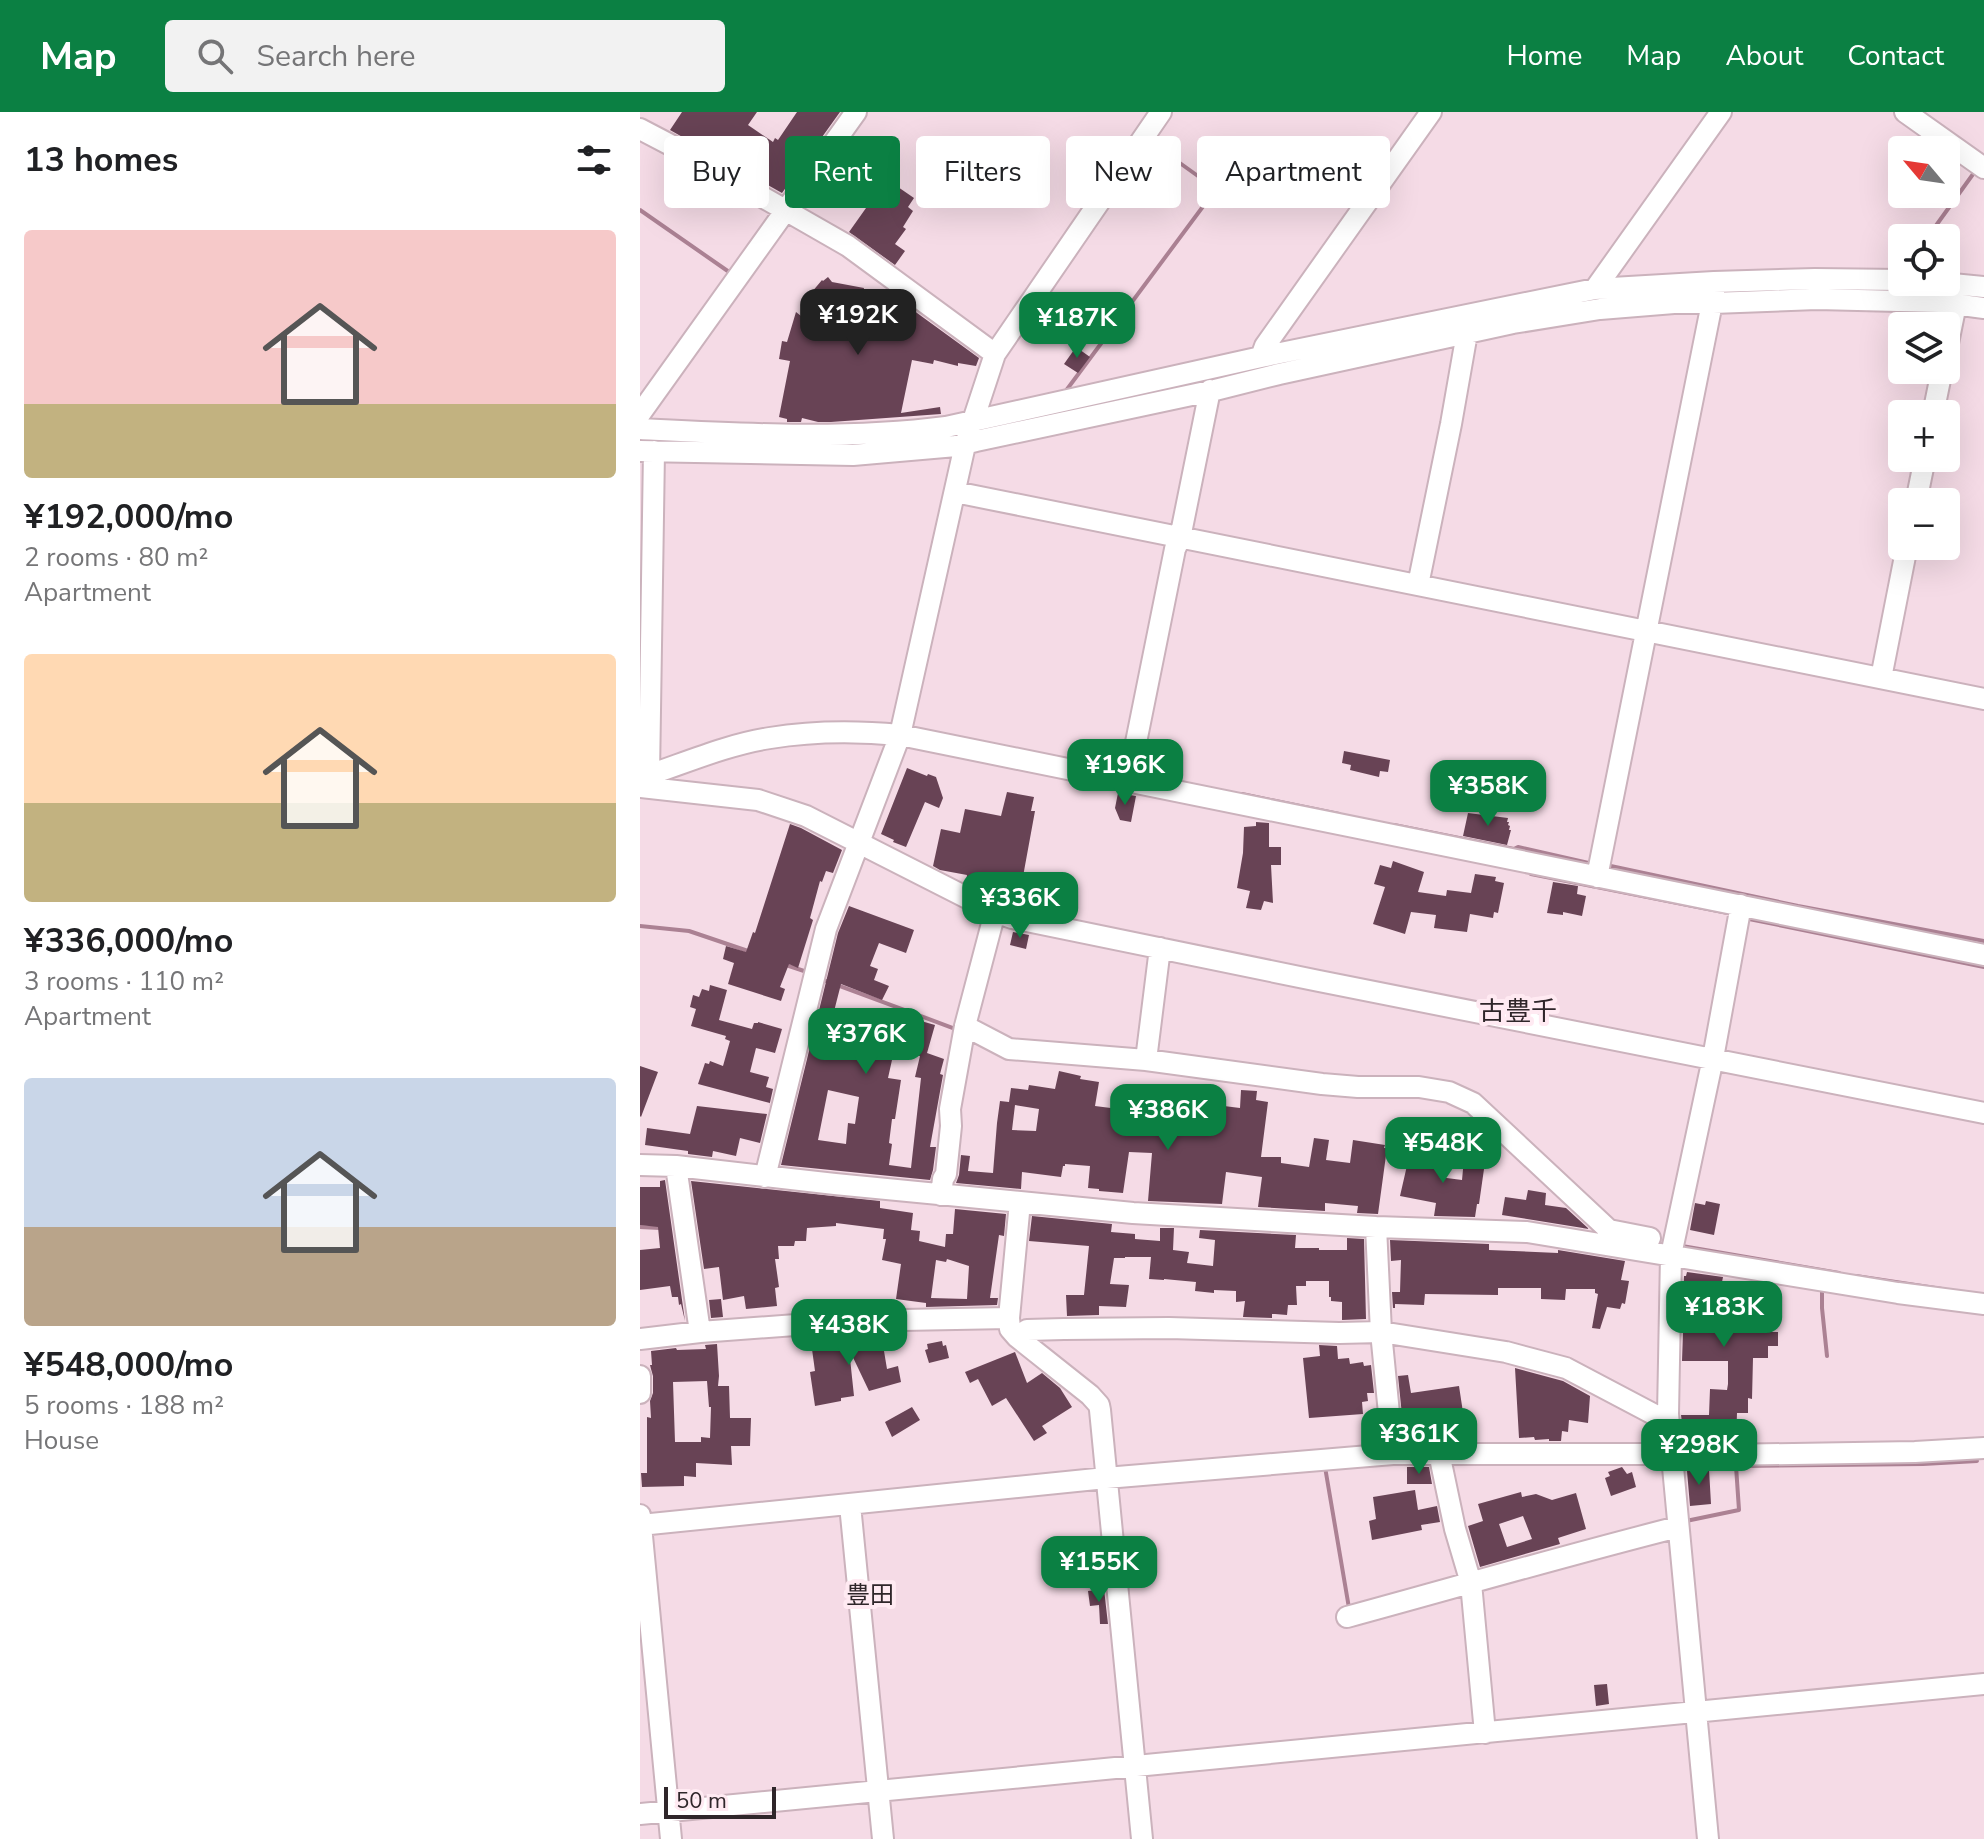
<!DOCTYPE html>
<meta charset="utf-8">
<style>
:root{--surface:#fff;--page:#f2f2f2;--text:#202124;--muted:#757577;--accent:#0b8043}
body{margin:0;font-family:"Nunito Sans","Noto Sans JP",sans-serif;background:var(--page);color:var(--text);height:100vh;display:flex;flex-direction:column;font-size:30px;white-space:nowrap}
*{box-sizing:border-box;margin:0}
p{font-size:26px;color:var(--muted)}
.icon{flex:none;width:44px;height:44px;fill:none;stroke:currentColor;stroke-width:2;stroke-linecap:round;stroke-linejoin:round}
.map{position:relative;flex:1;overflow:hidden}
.side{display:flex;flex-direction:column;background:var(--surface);width:640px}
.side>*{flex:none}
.top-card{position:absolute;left:24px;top:24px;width:760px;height:72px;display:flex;gap:16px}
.needle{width:52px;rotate:299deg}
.controls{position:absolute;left:1248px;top:24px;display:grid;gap:16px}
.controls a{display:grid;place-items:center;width:72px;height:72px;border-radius:8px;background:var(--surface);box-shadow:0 8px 32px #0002;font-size:40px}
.scale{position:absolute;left:24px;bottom:20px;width:112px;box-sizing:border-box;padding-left:8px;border:4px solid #2f262a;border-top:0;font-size:22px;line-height:28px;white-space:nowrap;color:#2f262a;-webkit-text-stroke:6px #ffeaf2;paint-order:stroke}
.price{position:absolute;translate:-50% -68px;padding:0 18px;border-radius:16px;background:var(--accent);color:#fff;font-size:26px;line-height:52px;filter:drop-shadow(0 2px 4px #0008)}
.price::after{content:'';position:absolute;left:50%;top:48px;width:24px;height:18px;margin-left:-12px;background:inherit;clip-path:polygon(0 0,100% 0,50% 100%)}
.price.selected{background:#222;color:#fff}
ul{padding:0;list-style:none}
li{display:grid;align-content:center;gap:16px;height:424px;padding:0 24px}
li span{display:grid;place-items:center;height:248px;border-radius:8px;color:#555}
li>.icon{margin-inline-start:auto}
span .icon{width:144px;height:144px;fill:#fffc;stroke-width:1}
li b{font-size:34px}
h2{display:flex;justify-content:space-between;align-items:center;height:96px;padding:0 24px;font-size:34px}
.chip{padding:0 28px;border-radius:8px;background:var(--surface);box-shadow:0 8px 32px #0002;font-size:28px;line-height:72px}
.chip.selected{background:var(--accent);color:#fff}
header{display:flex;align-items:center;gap:48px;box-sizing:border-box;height:112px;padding:0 40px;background:var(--accent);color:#fff}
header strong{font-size:38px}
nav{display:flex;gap:44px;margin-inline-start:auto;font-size:28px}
.search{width:560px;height:72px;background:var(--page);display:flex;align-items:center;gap:20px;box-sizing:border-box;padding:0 28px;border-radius:8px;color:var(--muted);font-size:30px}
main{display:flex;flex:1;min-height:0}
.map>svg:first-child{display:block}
</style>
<header>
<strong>Map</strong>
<div class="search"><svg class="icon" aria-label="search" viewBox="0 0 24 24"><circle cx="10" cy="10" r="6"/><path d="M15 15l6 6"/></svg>Search here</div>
<nav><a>Home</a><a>Map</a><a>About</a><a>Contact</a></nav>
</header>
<main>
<section class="side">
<h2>13 homes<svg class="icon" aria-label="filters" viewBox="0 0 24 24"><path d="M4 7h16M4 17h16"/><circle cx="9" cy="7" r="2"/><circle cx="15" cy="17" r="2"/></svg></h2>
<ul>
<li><span style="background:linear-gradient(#f6c9c9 70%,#c2b280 0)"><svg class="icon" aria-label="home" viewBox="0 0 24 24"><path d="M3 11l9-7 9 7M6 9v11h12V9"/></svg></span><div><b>¥192,000/mo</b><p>2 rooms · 80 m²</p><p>Apartment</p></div></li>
<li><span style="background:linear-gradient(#ffd9b3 60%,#c2b280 0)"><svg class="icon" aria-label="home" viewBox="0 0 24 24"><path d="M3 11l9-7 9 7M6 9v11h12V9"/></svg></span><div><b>¥336,000/mo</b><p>3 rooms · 110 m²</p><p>Apartment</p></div></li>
<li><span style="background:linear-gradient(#c9d6e8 60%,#b9a48a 0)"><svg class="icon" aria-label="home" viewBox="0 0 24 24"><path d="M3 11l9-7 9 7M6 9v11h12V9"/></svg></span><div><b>¥548,000/mo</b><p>5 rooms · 188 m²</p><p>House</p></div></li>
</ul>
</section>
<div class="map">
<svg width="1344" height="1727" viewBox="0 0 1344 1727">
<rect width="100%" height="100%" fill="#f5dbe6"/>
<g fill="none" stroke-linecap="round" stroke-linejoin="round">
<path stroke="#ab8193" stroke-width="4" d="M0,98L92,162
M1287,126L1336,58
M425,280L576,77L512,31L514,28
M602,682L699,702
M754,713L874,737L878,735L953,752
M966,753L1158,794L1344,829
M891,762L1088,801
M1109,807L1344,855
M0,814L49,819L108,839
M146,853L167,860
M181,867L313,916
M0,1115L20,1116
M1042,1134L1199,1161
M1216,1164L1302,1177
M1179,1177H1182V1196L1187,1244
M685,1355L709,1496
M1046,1409L1099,1398L1096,1354L1283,1352L1337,1349"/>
</g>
<path fill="#684355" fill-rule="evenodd" d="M42,0H117L108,13L133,30L135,26L138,28L157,0H200L142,81L30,18Z
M248,65L260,73L258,75L274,86L268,95L273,99L263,115L266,117L255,132L265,139L255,153L209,120Z
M75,73L92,83L86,94L69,85Z
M188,165L192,170L224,176L217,215L244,177L339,246L336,254L318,251V254L294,248L293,252L272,248L261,301L300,295L301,302L191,310H178L162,306L161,310H147V307L139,305L150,249L139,247L142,229L147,230L156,200L161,204L166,187L182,168L183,169Z
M436,235L450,245L438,261L424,252Z
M704,639L750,648L748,660L740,659L739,665L710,658L711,653L702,651Z
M267,656L287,664L288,662L296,665L303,686L299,696L285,690L266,735L253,730L254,728L241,722Z
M367,680L394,685L391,699H395L382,770L397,771L396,786L359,783V779L335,776L326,771L327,763L300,758L293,754L301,717L320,721L325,697L361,704Z
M478,681L496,684L491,710L480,708L475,696Z
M828,701L868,706L867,710H869L868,713L870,714L869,718H871L867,733L823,724Z
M616,710L629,711V735H641V753H631L633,791L624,789L621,798L606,796L610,779L597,776L603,741L604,715L616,714Z
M150,712L161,716L202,738L193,761L186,759L182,770L180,769L170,806L173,808L158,856L149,852L140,875L145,877L141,889L88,872L94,851L83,847L86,834L106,840L113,820L115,821Z
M753,749L784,760L778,780L806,784L807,778L831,781L835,762L856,765L855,769L864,771L858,801L854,800L853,806L830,802L827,820L794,816L796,803L771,800L765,822L733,812L745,775L734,772L740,753L751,756Z
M913,770L938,774L937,782L946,784L942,804L923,800V803L907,801Z
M209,794L274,818L266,841L239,831L230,854L238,857L234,868L249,874L242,888L201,872L190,915L195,916L194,922L218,928V931L246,936L249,921L269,925L274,907L295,913L287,941L304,947L300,962L303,963L290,1035H296L293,1058L290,1068L141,1053L198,821ZM254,939L280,944L275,965L281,966L271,1056L249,1053L252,1032L249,1031L252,1007H255L261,968L248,966ZM188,978L219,985L215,1012L208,1011L206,1032L178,1028Z
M373,820L389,823L386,837L370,833Z
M70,873L87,878L79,908L112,917L114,911H118V910L142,917L135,941L116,936L110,960L129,965L126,975L133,977L129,995L130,991L58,972L65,951L69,952L70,949L83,954L90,929L85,927L86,924L51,914L56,897L50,895L53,883L59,885L62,877L69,879Z
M0,954L18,960L1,1005L0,1004Z
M419,959L441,964L440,967L459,970L455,994L510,1001L509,1016L538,1019L540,1002L575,1007L576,993L600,996L601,978L617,979L616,988L628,990L621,1045H641V1051L669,1055L674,1026L689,1028L686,1048L710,1051L713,1028L745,1033L744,1036H747L738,1102L717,1101L718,1094L685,1091V1099L618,1095L622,1065L586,1060L582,1092L508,1089L512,1041L489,1040L483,1081L459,1079V1077L448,1076L450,1054L425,1052V1054H423L421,1065L382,1060L381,1077L316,1071L319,1063L321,1043L330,1044L328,1059L353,1061L357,1011L360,989L369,990L371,976L388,978L389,973L415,977ZM375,993L399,997L396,1019L372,1018Z
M57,994L127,1002L120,1031L100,1026L96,1044L73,1039L72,1045L48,1042V1039L5,1033L7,1016L50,1022Z
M771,1036L802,1042L799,1065L822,1068L824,1047L845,1050L839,1092H837L835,1105L794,1104L796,1091L760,1084Z
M25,1068L45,1209L41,1192L39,1193L38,1185H32L30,1174L0,1178V1138L20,1136L18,1115L0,1113V1075H20V1069Z
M51,1069L240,1089V1096L273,1101L271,1118L280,1119L279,1129L305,1135L306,1122H313L315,1097L366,1102L364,1124L359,1123L350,1186H358L357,1193L286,1195V1191L256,1187L261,1152L242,1148L246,1127H243L244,1117L196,1111V1114L167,1116L166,1129H155L154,1134H138L139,1147H135L139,1175L135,1176L137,1194L106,1197L104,1184L83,1188L79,1155L64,1157ZM307,1147L329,1154L327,1187L291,1186L296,1148L306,1150Z
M888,1078L906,1081L905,1093L926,1096L949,1117L862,1103L865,1085L886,1088Z
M1066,1089L1080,1092L1074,1123L1050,1118L1055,1091L1065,1093Z
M392,1104L472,1112L471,1120L495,1122V1127L520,1129V1116H534L533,1138L549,1140L547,1151L573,1154L575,1128L559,1126L560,1118L656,1123L655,1136H679V1138H707V1126L724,1127L726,1207L702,1208V1190L691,1189V1185H689V1169H666V1174H656L657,1193H648L647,1203L635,1202H632V1206L603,1205L605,1189L596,1190V1179L574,1178V1181L555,1179L556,1170L524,1167V1168L509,1167L511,1145H485V1146H474L470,1172L489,1173L486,1195L459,1194V1203L427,1204L426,1183H444L449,1134L389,1129Z
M750,1128L849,1132V1138L918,1141V1138L985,1149L981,1168L989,1169L985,1192L982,1191L980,1197L967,1195L960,1217L952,1216L958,1182L955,1181V1177H926L925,1188L901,1187V1176H858V1183L785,1182L784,1193L755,1192V1196H753L752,1180H760L761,1148L751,1149Z
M1047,1160L1083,1165L1082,1170H1090V1175H1095V1182H1097L1096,1191H1128L1129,1198H1132V1220H1138V1234H1128V1246H1113L1112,1287L1108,1286V1301H1097L1096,1330L1056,1327L1057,1320H1043L1041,1303H1069L1070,1277L1087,1278L1088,1272V1249H1042L1043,1220H1047V1195H1043L1044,1164H1046Z
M81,1187L83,1205L71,1206L69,1188Z
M241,1221L247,1257L258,1254L261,1270L229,1279L209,1237L214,1284L201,1286V1289L175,1294L170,1260L175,1259L171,1230L225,1222Z
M302,1229L303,1234L306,1233L309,1246L289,1251L285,1238L288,1237L287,1232Z
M77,1232L79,1264L78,1274H89L90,1306H111L110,1334H91L92,1353L56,1351V1365L44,1364V1374L2,1375L1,1361H7V1305L11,1306L10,1289L13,1281V1264L11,1257L10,1253H12L11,1239L36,1236L37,1238L66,1237L65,1233ZM67,1269L69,1295H71L70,1326L61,1325V1330H35L33,1270Z
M679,1233L697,1234L698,1247L709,1246L710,1252L723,1250L724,1254L731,1253L734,1281H727L728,1289L722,1290L723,1302L669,1306L663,1246L680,1244Z
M375,1240L387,1271L402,1261L420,1276L432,1295L402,1314L407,1321L394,1329L366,1286L352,1294L338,1267L330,1271L325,1260Z
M875,1256L923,1269L950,1284L948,1311L929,1308L928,1320L922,1319L921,1329H909V1327L895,1328L894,1325L879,1326Z
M768,1263L771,1281L819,1274L824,1307L829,1309L832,1328L796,1329L793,1310L763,1313L758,1264Z
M272,1295L280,1308L252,1325L245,1310Z
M767,1355H789L792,1372H767Z
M982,1355L987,1362L992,1360L996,1375L971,1384L965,1366L970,1364L968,1360Z
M1069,1357L1071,1392L1050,1394L1047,1359Z
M775,1378L778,1398L797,1394L800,1410L781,1413L782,1418L732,1428L729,1409L736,1407L733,1385Z
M881,1380L882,1385L896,1382L912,1388L936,1381L946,1417L918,1426L920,1432L840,1455L828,1414L843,1409L838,1392ZM883,1404L892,1427L867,1435L859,1412Z
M464,1477L468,1512H460L459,1493L450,1494L448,1479Z
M967,1572L969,1592L956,1594L954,1573Z"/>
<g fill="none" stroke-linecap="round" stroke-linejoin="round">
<defs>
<path id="minor" d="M1265,0L1344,56
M0,17L44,40L208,134L355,242
M1292,170L1344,175
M955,177L1081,0
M1306,241L1316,192
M621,245L625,234L791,0
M0,302L216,0
M1293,302L1302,258
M0,317C102,322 205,328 306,315L621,245L955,177L1074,170L1175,167L1262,168
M0,339L213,343L316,334L336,329L575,278L639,262L873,211L960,197L1034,191H1073L1177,187L1299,190L1344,196
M315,380L1344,587
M1276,390L1285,346
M778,473L811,312L827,221
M1241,566L1267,434
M9,663L14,339
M0,666C43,652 85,633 130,626C173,619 217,619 260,623L1344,843
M488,670L535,437L540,426L570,278
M0,675L118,688L166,704L355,800L372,806L679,869L1344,1001
M957,765L1074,181
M325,914L369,937L506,948L520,836
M506,948L682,972L718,975H779L809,980L833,991L969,1118L1010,1126
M0,1053L36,1054L195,1072L493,1101L736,1115L887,1120L1258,1181L1344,1192
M36,1054L60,1220
M125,1065L186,817L260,623L325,333L355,242L521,0
M301,1083L303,1067L306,1062L311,1014L310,997L325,914L355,800
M380,1090L369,1206L370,1217L377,1225L450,1283L459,1293L460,1298L502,1727
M736,1115L741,1220L753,1342
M377,1225L387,1218L424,1217L529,1216L699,1221L741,1220L866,1240L926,1256L1017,1304L1028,1302
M0,1227L60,1220L209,1209L369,1206
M0,1264V1281
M1031,1331L1052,1340L1082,1343L1275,1340L1344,1336
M799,1341L815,1417L831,1471L845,1621
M210,1393L243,1727
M0,1403L31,1727
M0,1413L466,1366L753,1342H1032
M707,1505C817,1475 927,1443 1038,1415
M0,1702L1344,1572
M1068,1727L1028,1302L1031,1143L1073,946L1101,793"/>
</defs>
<use href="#minor" stroke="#cbb2bc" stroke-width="24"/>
<use href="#minor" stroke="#fff" stroke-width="20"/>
</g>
<g text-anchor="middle" stroke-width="8" stroke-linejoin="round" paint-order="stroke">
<g font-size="24" fill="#2f262a" stroke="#ffeaf2">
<text x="230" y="1491">豊田</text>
</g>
<g font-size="26" fill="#2f262a" stroke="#ffeaf2">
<text x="878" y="908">古豊千</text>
</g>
</g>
</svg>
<div class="controls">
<a><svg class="needle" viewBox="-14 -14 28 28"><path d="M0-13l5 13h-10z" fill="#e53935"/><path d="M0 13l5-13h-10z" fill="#757577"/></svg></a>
<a><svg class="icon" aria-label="locate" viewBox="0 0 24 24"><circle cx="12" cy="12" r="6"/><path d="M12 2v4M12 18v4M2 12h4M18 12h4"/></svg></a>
<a><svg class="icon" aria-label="layers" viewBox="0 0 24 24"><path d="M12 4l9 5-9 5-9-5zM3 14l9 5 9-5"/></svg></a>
<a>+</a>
<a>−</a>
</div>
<div class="scale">50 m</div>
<b class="price selected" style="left:218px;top:245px">¥192K</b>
<b class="price" style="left:437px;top:248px">¥187K</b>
<b class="price" style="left:485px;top:695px">¥196K</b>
<b class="price" style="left:848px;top:716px">¥358K</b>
<b class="price" style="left:380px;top:828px">¥336K</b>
<b class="price" style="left:226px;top:964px">¥376K</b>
<b class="price" style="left:528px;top:1040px">¥386K</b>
<b class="price" style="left:803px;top:1073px">¥548K</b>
<b class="price" style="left:1084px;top:1237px">¥183K</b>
<b class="price" style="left:209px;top:1255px">¥438K</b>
<b class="price" style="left:779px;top:1364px">¥361K</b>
<b class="price" style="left:1059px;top:1375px">¥298K</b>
<b class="price" style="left:459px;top:1492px">¥155K</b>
<div class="top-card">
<a class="chip">Buy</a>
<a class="chip selected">Rent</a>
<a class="chip">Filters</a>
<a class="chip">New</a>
<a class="chip">Apartment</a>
</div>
</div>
</main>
